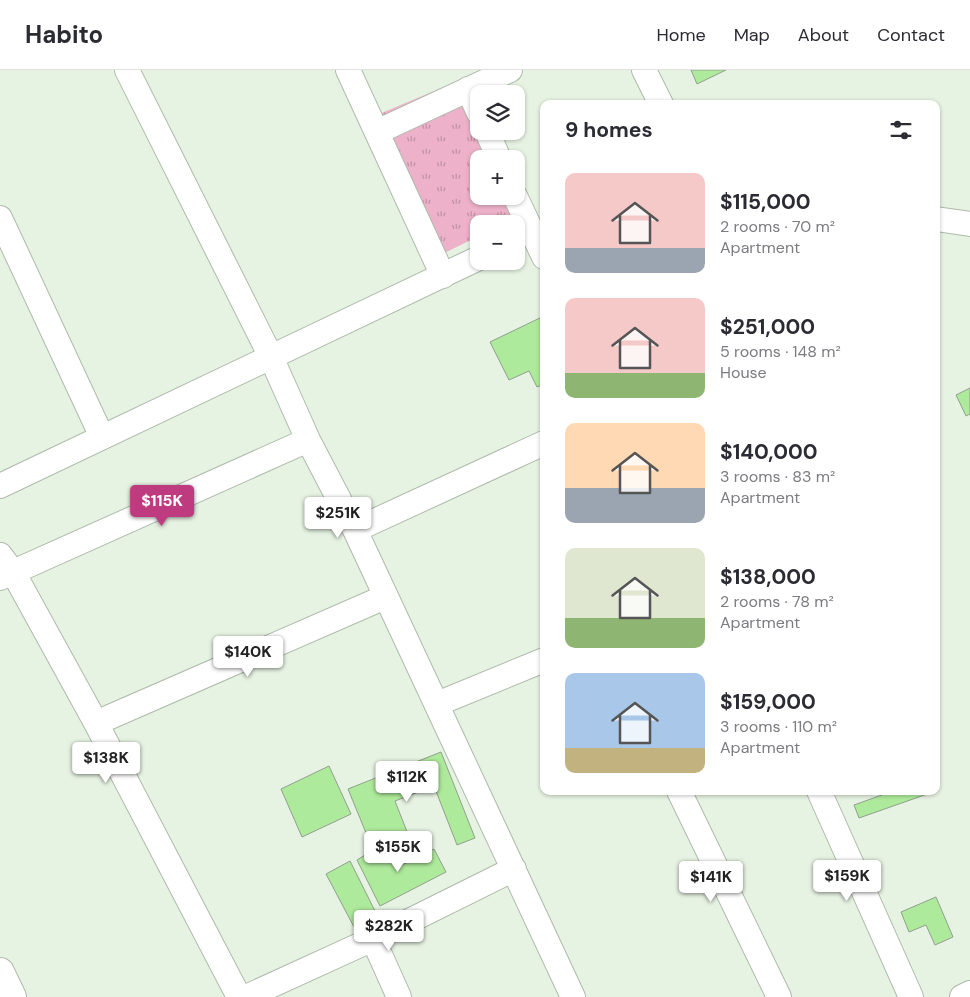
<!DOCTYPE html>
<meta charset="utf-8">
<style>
:root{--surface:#fff;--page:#f2f2f3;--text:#2b2b33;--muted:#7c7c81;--line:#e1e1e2;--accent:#bf3b7f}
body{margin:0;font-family:"DM Sans",sans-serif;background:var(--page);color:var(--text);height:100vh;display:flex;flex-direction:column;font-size:19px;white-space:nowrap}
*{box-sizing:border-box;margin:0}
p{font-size:16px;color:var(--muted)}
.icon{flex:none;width:28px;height:28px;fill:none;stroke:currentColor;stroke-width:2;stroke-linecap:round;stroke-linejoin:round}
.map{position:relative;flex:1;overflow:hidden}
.sheet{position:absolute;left:540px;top:30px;width:400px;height:695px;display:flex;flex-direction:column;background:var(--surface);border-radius:10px;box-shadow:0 1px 4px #0004}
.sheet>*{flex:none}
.buttons{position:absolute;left:470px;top:15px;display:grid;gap:10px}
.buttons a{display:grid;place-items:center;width:55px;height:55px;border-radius:10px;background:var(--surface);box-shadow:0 1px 4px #0004;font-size:25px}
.price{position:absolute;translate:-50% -42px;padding:0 11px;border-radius:5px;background:#fff;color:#222;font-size:16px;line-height:32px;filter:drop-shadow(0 1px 2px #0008)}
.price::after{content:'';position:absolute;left:50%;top:30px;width:15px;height:11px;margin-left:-8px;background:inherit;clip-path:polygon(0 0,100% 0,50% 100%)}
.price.selected{background:var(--accent);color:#fff}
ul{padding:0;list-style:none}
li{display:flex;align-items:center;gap:15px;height:125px;padding:0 25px}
li span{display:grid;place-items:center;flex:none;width:140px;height:100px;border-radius:10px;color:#555}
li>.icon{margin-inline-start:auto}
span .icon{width:60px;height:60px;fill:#fffc;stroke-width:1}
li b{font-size:21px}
h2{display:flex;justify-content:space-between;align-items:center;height:60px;padding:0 25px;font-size:21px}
header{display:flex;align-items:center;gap:30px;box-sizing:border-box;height:70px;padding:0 25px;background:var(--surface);border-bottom:1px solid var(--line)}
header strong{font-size:24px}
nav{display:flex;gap:28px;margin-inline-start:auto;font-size:18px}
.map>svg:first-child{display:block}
</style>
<header>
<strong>Habito</strong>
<nav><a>Home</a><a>Map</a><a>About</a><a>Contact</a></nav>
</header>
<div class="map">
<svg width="970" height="927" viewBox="0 0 970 927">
<defs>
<pattern id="grass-tufts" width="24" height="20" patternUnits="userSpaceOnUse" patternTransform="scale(1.25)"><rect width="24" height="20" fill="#edb1c9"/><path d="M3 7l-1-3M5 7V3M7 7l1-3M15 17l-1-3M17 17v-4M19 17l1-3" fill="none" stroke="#c091a4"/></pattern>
</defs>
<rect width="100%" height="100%" fill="#e6f2e2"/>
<path fill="url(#grass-tufts)" d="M458,11L495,89H479V126H512L521,146L504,154H479V166L428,191L365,50Z"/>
<path fill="#aeea9b" stroke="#939f90" d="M691,0H726L697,14Z
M544,246V314L537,317L529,301L509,310L490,272Z
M970,318V344L966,346L956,325Z
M441,682L475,768L457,775L434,716L395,731L413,777L391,786L387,775L373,780L348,719Z
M329,696L351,744L302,767L281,719Z
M893,721L933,722L859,748L854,735Z
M387,775L398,797L434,779L446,802L380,836L357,790L373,780Z
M350,791L377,845L354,857L326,804Z
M936,827L953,867L935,875L926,855L909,862L901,842Z"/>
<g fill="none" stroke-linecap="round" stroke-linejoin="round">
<defs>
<path id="minor" d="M127,0L271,287L308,370L355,460L573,927
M348,0L443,206
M644,0L661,34
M468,19L479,43
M487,61L499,89
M377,62L510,0
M515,126L544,187
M0,148L102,367
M936,149L970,154
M0,416L479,188
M355,460L544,373
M0,485L13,502L96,653L239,927
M0,508L308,370
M437,634L544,590
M96,653L385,527
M679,721L779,927
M819,721L911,927
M373,869L399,927
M246,927L373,869L514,799
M962,927L970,923"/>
<path id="tertiary" d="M0,902L12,927"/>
</defs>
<use href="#minor" stroke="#aebaaa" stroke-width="26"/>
<use href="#tertiary" stroke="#aebaaa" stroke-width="30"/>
<use href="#minor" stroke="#fff" stroke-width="24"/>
<use href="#tertiary" stroke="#fff" stroke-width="28"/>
</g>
</svg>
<div class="buttons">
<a><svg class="icon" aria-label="layers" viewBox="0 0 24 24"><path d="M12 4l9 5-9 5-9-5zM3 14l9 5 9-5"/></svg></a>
<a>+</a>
<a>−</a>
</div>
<b class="price selected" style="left:162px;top:457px">$115K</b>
<b class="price" style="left:338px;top:469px">$251K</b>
<b class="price" style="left:248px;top:608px">$140K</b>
<b class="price" style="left:106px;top:714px">$138K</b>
<b class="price" style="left:407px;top:733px">$112K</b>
<b class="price" style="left:398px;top:803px">$155K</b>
<b class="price" style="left:847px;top:832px">$159K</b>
<b class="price" style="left:711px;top:833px">$141K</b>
<b class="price" style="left:389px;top:882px">$282K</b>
<section class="sheet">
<h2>9 homes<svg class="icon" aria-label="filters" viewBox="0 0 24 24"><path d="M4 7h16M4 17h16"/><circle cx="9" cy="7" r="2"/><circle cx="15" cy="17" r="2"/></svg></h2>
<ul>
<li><span style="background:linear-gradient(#f6c9c9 75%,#9aa5b1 0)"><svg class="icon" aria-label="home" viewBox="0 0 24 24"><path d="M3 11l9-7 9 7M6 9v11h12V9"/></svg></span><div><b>$115,000</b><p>2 rooms · 70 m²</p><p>Apartment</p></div></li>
<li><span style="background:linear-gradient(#f6c9c9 75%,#8fb573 0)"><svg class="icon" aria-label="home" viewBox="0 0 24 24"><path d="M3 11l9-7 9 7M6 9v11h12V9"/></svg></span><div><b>$251,000</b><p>5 rooms · 148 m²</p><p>House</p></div></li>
<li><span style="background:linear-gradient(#ffd9b3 65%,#9aa5b1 0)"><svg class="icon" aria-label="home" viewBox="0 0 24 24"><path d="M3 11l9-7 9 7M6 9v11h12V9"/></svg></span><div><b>$140,000</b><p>3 rooms · 83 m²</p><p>Apartment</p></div></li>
<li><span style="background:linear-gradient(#dfe7d0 70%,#8fb573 0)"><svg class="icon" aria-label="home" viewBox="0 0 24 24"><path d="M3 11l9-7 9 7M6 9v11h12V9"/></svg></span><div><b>$138,000</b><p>2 rooms · 78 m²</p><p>Apartment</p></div></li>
<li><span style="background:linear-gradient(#a9c7e8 75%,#c2b280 0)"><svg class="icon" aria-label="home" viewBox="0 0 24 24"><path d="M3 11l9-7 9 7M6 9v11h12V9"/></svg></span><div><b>$159,000</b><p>3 rooms · 110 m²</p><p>Apartment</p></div></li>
</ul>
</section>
</div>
